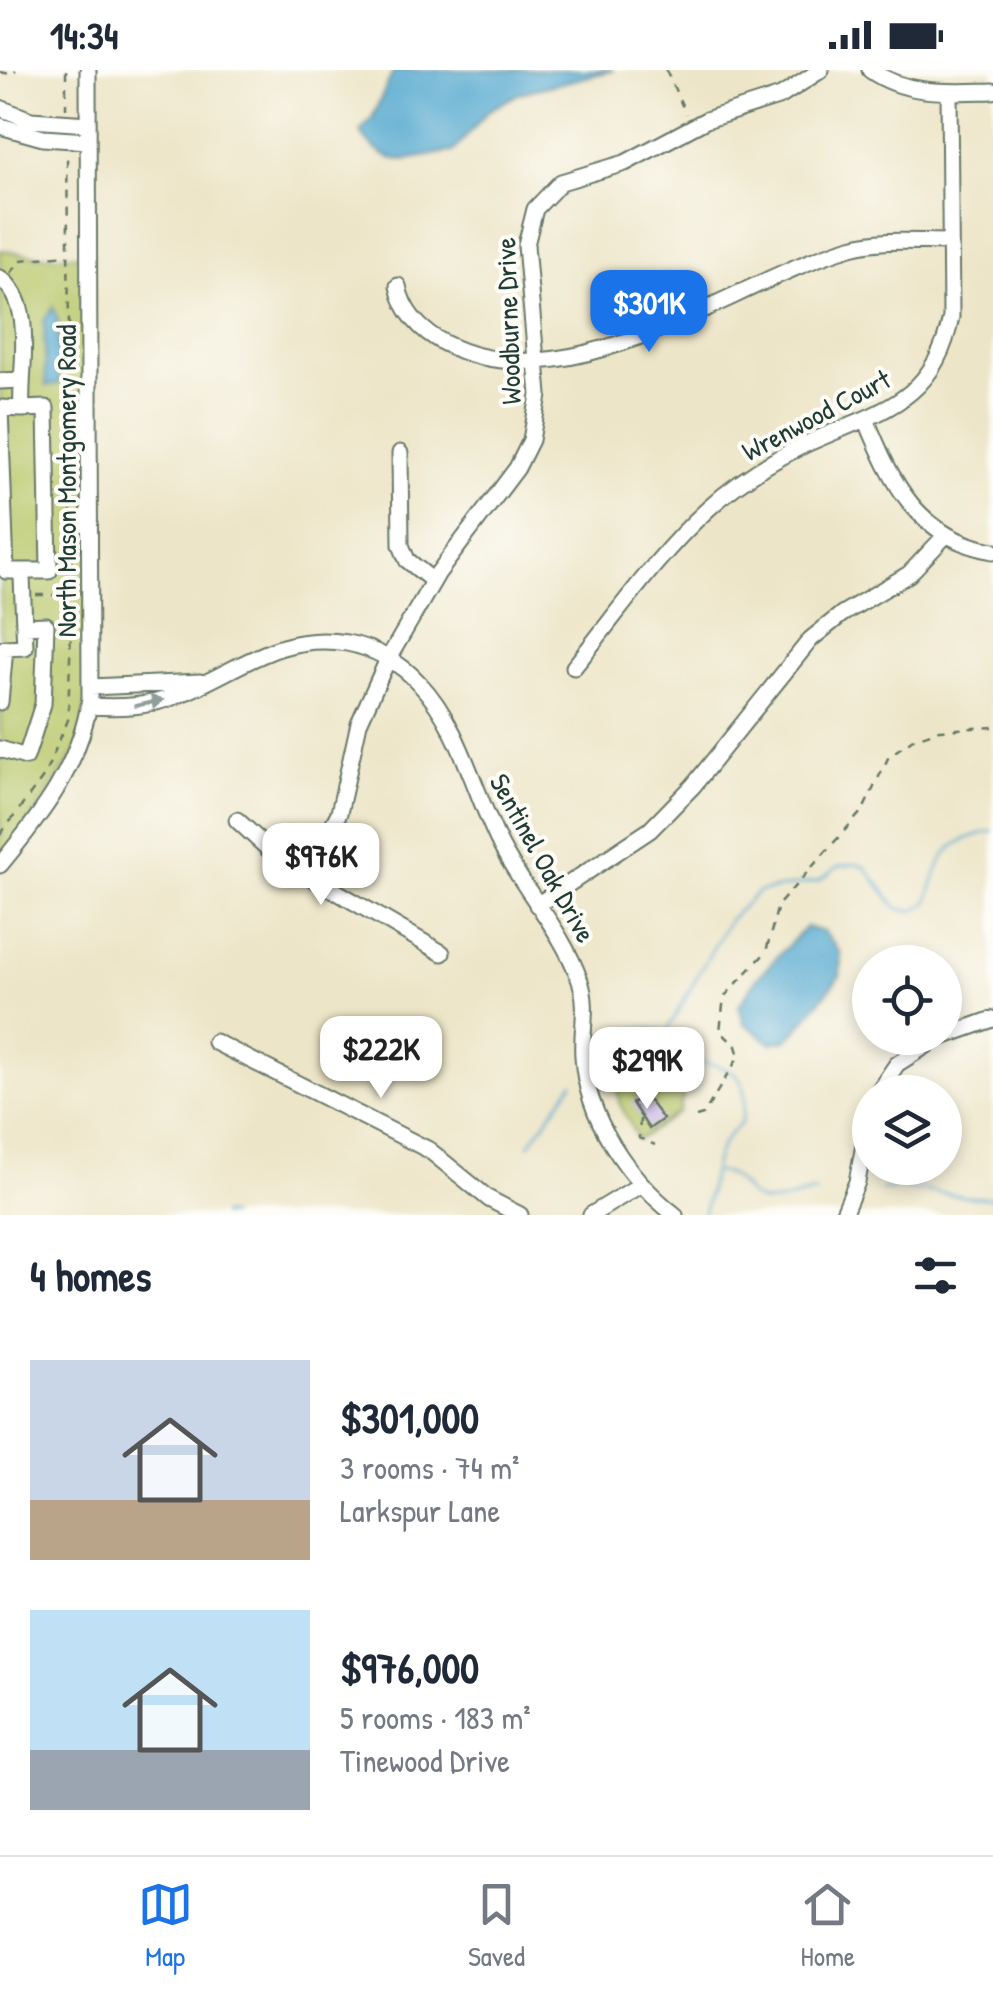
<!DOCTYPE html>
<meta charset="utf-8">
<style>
:root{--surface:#fff;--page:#f6f6f7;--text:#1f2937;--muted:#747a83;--line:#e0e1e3;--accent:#1a73e8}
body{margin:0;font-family:"Patrick Hand",sans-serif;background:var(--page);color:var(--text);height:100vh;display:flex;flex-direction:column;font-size:38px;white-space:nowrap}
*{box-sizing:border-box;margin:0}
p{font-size:32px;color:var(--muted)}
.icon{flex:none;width:55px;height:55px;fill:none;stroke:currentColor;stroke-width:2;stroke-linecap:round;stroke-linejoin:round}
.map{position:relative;height:1145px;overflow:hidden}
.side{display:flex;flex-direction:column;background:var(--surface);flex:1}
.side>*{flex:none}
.fabs{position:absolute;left:852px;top:875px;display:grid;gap:20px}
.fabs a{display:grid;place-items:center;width:110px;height:110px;border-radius:50%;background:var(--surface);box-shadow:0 5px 15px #0003;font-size:50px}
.price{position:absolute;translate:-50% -85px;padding:0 22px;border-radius:20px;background:#fff;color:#222;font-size:32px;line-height:65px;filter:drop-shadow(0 2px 5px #0008)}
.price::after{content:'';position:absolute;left:50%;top:60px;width:30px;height:22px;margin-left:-15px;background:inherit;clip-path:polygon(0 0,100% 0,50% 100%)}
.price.active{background:var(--accent);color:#fff}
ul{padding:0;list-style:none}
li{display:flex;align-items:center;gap:30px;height:250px;padding:0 30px}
li span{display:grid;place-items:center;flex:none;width:280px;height:200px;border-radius:0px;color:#555}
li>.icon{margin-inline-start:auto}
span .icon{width:120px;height:120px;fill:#fffc;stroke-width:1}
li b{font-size:42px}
h2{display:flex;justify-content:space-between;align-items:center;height:120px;padding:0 30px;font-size:42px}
.status{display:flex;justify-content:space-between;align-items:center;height:70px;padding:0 50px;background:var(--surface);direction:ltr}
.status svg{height:28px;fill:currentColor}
.menu{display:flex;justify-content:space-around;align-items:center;height:140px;border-top:2px solid var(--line);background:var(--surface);font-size:28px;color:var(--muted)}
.menu a{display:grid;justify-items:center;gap:5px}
.menu .active{color:var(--accent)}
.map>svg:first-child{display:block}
</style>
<div class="status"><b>14:34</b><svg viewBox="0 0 49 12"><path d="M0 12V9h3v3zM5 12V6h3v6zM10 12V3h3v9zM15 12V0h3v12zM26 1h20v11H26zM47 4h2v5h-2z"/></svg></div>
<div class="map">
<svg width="993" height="1145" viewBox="0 0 993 1145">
<rect width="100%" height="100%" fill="#fdfcf7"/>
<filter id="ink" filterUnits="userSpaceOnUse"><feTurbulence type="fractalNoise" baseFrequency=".01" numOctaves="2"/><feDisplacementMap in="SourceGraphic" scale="20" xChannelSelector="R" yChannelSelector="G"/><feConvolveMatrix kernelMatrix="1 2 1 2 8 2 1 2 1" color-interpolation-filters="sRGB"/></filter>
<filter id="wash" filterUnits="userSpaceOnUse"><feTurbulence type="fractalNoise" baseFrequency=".0048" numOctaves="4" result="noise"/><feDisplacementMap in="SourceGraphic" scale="40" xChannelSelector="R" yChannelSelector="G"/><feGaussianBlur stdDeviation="2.25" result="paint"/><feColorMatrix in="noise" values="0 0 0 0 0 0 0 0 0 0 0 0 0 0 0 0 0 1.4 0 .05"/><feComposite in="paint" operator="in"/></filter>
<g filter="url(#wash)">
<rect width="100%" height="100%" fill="#ede5c7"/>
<path fill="#b7c668" stroke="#6b824e" stroke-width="2.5" d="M0,180L39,186L89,185L92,589L81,674L0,795Z
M627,989C645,990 676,1002 685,1018L679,1042L638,1070L619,1032L615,1000Z"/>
<path fill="#53a8cf" stroke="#397282" stroke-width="2.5" d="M394,0H614L520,23L488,41L453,82C410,85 392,106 360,62L372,48Z
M53,237L58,251L59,314L46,316L44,250Z
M806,857L824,862L841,884L840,906L796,961L786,970L771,973L744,953L739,936L757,908Z"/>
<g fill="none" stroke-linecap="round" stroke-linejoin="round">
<path stroke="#53a8cf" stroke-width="2.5" d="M594,993C622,963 624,952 665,961
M529,1075L573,1013
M716,1102C740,1102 742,1126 761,1131C776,1136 800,1124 816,1122
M882,1120C921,1115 955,1129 993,1128
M221,1145H229
M703,1145C714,1111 710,1075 741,1054C755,993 725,1000 681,987L667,961L728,851L758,822L819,811L838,797L855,794L865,797L898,839L913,841L927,833C942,787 941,772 993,761"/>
</g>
<g id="blocks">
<path fill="#cdbae7" d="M644,1024L663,1049L649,1059L632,1033Z"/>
</g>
</g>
<g filter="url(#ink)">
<use href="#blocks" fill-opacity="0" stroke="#677867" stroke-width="2.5"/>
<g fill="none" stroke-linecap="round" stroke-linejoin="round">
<defs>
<path id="minor" d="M870,0C907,26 950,22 993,21
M0,38L31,50L88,54
M0,56L43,68L88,71
M0,208C37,235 19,298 22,339L46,338L49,501H22V507L24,556L46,555L43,634L26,687L0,679
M398,216C403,242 421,261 444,273C571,338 731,212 851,177C882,168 918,172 950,172
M0,311L22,310
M866,349C892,413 918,468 993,481
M400,383L401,475L407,490L433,511
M22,501H6L0,338L22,339
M574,597C617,544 657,485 708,439C736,413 769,392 804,375C874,342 934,336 951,247L949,22
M91,617L200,612
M0,632L5,578L25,577L24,556
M89,636C120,638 149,637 178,625C237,602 279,561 347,573C374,578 401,593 419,613C460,656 474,722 500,774C524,821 563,861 580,911C589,936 581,960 583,986C586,1048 628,1108 675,1145
M237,750L277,787L442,883
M0,795C42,744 80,696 90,628L88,0
M306,804L339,743L359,653L388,589L438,503L517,398L531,370L539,325L526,175L535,139L561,112L625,93L706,50L781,26L821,0
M537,835L650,760L693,716L811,569L842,544L909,504L945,466
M945,966L993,949
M215,972L429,1080L489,1129L520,1145
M878,1022L897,994L938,968
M591,1145L640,1115
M843,1145L857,1112L870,1043"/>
</defs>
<use href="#minor" stroke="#677867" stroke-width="19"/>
<path stroke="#677867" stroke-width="2.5" stroke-dasharray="8 8" stroke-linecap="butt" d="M66,0V39
M666,0L686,44
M0,2L11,4L16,0
M11,203L21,190L66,185
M36,525H72
M0,765L44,706L68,650L72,525L67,82
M696,1047L703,1045L739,986L736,976L720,961L724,927L766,882L778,835L863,740L889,686L913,669L939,660L993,657
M640,1049L639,1068L655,1075"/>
<use href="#minor" stroke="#fff" stroke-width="15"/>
</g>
<defs><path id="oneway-solid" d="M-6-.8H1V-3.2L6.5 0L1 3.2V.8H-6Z" transform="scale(2.5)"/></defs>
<use fill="#8f9e9a" href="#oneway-solid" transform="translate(149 633) rotate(-12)"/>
</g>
<g text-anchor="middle" stroke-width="8" stroke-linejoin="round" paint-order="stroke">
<g font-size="28" fill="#1f3d34" stroke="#fdfcf7">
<text transform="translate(508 251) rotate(-92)" y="10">Woodburne Drive</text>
<text transform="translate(816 345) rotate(-28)" y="10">Wrenwood Court</text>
<text transform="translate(66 411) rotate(-90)" y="10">North Mason Montgomery Road</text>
<text transform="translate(543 788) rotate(61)" y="10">Sentinel Oak Drive</text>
</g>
</g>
</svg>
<div class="fabs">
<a><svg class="icon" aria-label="locate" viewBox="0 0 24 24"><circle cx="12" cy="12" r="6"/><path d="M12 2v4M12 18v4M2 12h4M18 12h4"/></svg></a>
<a><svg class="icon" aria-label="layers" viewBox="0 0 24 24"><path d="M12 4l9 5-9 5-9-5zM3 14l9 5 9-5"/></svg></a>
</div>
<b class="price active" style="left:649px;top:285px">$301K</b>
<b class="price" style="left:321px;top:838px">$976K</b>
<b class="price" style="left:381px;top:1031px">$222K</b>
<b class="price" style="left:647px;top:1042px">$299K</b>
</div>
<section class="side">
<h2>4 homes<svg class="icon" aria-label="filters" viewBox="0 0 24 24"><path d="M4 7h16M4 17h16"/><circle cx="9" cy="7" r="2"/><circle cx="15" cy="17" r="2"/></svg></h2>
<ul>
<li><span style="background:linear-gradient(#c9d6e8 70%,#b9a48a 0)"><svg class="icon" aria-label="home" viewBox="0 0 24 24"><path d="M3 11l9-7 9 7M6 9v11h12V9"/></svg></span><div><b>$301,000</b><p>3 rooms · 74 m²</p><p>Larkspur Lane</p></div></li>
<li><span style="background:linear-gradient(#bfe0f5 70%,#9aa5b1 0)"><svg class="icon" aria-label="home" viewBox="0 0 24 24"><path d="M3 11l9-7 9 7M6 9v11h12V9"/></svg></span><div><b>$976,000</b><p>5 rooms · 183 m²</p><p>Tinewood Drive</p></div></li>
</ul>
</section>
<nav class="menu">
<a class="active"><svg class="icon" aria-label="map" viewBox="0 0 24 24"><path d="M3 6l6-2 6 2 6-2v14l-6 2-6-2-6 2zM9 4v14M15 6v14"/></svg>Map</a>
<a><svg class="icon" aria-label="saved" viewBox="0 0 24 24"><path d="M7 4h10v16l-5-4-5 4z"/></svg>Saved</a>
<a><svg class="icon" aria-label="home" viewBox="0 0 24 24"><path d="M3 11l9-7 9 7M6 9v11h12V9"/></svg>Home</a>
</nav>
